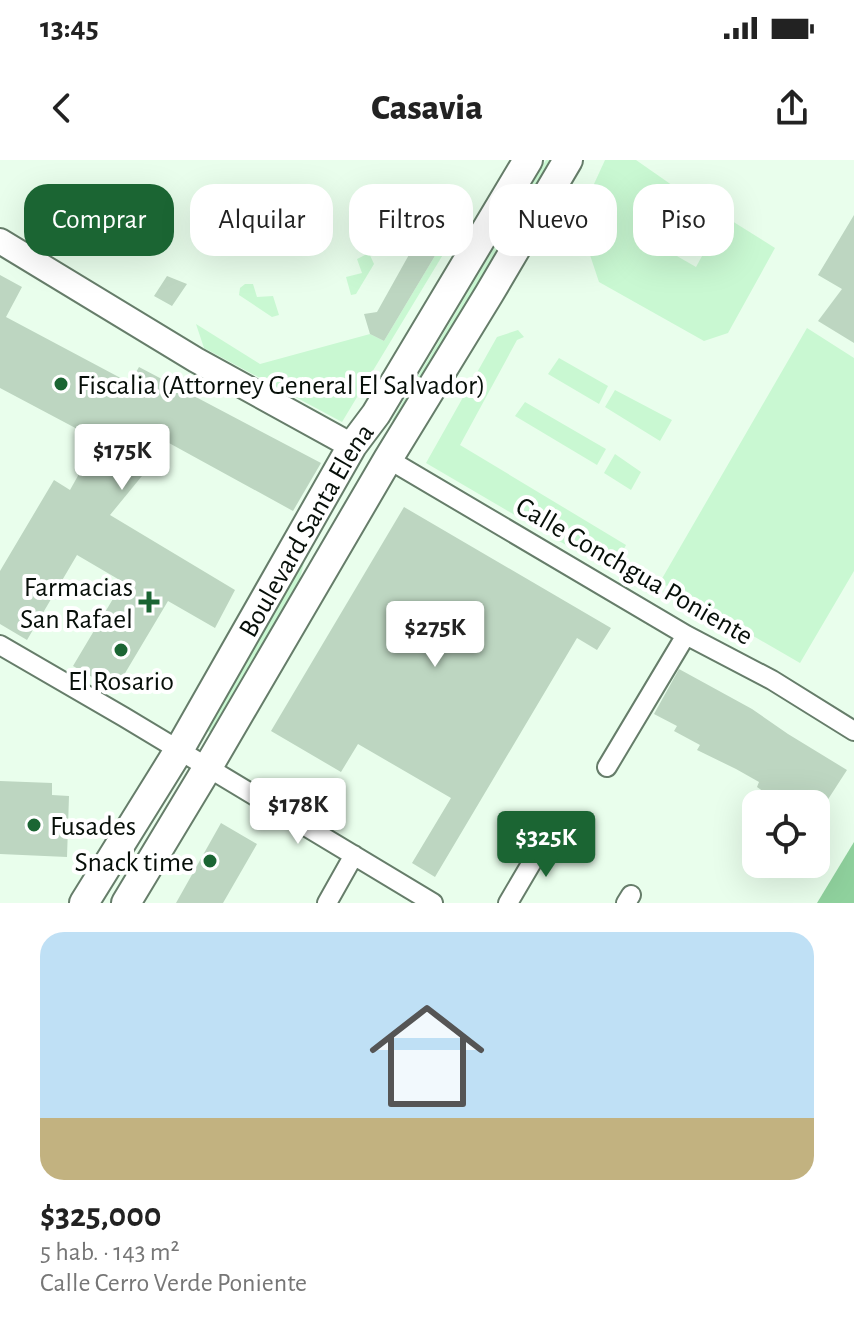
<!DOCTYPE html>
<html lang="es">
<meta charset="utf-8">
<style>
:root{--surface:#fff;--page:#f2f2f2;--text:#222;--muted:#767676;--accent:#1b6533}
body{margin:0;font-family:"Alegreya Sans",sans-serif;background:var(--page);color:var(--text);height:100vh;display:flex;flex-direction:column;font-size:30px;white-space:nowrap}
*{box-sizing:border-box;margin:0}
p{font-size:26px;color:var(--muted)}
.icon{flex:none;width:44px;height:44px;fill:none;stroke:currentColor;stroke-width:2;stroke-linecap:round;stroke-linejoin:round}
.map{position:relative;height:743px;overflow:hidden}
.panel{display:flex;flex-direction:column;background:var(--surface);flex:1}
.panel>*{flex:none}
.banner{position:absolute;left:24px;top:24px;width:806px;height:72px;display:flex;gap:16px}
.tools{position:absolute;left:742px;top:630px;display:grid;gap:16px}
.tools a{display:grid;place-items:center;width:88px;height:88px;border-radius:16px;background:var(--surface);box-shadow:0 8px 32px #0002;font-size:40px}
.price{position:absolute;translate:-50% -68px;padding:0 18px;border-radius:8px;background:#fff;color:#222;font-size:26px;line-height:52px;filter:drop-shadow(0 2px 4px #0008)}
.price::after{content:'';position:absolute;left:50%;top:48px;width:24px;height:18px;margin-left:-12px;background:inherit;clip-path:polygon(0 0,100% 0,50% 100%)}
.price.current{background:var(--accent);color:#fff}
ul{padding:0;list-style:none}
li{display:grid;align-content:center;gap:16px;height:424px;padding:0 40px}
li span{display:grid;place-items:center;height:248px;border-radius:24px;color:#555}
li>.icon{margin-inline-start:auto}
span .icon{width:144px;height:144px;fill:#fffc;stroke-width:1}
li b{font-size:34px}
.pill{padding:0 28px;border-radius:24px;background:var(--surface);box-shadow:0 8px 32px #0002;font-size:28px;line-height:72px}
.pill.current{background:var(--accent);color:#fff}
.status{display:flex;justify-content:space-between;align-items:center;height:56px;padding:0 40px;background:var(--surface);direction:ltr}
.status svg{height:22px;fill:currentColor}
header{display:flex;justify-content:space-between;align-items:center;height:104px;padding:0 40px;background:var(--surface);font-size:36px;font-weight:800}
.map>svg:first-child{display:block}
</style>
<div class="status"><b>13:45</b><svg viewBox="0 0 49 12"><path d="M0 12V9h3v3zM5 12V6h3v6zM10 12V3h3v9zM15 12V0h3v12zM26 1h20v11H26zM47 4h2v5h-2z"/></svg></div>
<header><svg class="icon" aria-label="back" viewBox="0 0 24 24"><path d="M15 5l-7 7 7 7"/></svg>Casavia<svg class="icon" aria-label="share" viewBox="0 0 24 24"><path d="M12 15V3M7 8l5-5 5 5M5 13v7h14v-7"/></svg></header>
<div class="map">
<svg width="854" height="743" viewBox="0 0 854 743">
<rect width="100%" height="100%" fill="#e9feec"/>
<path fill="#c9f8d2" d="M546,0H553L396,263L392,260Z
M605,0H636L689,37L663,88L696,107L724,56L775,88L728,173L704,181L599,122L578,59Z
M445,79L450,83L342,262L204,188L196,164L260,204L370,174L384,181Z
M369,93L374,104L356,134L351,135L346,117L362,113L357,99Z
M245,124H253L257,137L273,136L279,155L272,157L239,135L240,128Z
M807,168L854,198V411L800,503L660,422Z
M518,170L524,177L517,180L460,285L626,385L612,412L426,303L497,177Z
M559,198L608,226L599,244L548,214Z
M615,230L672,260L660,281L605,247Z
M525,242L606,289L597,305L515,256Z
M615,294L641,312L631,330L604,313Z
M343,328L305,399L298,426L211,573L204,569Z"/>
<path fill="#8fd19d" d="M854,682V743H817Z"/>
<path fill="#bdd6c1" d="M441,31L447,52L422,60L416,39Z
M854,55V183L818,161L842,129L818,115Z
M425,66L445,79L384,181L370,174L364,154L377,152Z
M0,115L22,127L6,157L130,223L139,207L321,303L293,351L169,283L110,355L235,430L215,468L168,441L115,530L73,506L123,422L77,395L27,480L0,464V411L54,320L70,330L98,280L0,228Z
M167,116L187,124L172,146L154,136Z
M404,347L611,468L597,490L577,478L435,717L412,703L451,638L358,584L341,612L271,571Z
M679,509L752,549L788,574L847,610L825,644H781L757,627L759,622L736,609L697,590L700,585L674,571L677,566L654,554Z
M0,621L52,623V635L69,636L67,697L0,694Z
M221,663L257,684L223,743H176Z"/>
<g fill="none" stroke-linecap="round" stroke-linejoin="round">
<defs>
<path id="street" d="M388,299L686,475L772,520L854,571
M0,485L124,557L433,743
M607,607L686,475
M327,743L354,695
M508,743L548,675
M626,743L631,735"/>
<path id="secondary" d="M0,81L196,200L352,286"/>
<g id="primary">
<path id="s1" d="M84,743L179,590L352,286L376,254L528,0"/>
<path d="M126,743L208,607L388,299L489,134L568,0"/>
</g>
</defs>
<use href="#street" stroke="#667d6a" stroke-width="22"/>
<use href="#secondary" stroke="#667d6a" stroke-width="28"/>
<use href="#primary" stroke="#667d6a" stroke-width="32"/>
<use href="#street" stroke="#fff" stroke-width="18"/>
<use href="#secondary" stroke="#fff" stroke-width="24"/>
<use href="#primary" stroke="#fff" stroke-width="28"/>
</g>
<g fill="#1b6533" stroke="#fff" stroke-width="3">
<circle cx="61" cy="224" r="8"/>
<path d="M145 430h8v8h8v8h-8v8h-8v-8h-8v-8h8z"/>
<circle cx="121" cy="490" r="8"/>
<circle cx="34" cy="665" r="8"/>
<circle cx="210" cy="701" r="8"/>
</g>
<g text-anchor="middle" stroke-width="8" stroke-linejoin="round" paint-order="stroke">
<g font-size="28" fill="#070f09" stroke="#fff" text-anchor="start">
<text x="77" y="234">Fiscalia (Attorney General El Salvador)</text>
<text x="133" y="436" text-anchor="end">Farmacias<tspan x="133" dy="32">San Rafael</tspan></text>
<text x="121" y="530" text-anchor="middle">El Rosario</text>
<text x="50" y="675">Fusades</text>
<text x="194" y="711" text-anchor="end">Snack time</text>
</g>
<g font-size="28" fill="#070f09" stroke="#fff">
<text dy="10" stroke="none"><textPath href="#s1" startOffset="434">Boulevard Santa Elena</textPath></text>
<text transform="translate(635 410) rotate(30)" y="10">Calle Conchgua Poniente</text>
</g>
</g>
</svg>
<div class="tools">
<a><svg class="icon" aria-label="locate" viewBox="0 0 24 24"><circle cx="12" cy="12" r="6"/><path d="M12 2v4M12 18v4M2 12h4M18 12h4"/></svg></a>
</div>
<b class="price" style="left:122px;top:332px">$175K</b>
<b class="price" style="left:435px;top:509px">$275K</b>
<b class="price" style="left:298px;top:686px">$178K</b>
<b class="price current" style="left:546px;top:719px">$325K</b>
<div class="banner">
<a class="pill current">Comprar</a>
<a class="pill">Alquilar</a>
<a class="pill">Filtros</a>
<a class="pill">Nuevo</a>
<a class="pill">Piso</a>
</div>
</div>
<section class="panel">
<ul>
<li><span style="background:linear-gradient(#bfe0f5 75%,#c2b280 0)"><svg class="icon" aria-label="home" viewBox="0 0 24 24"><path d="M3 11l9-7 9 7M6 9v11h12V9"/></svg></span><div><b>$325,000</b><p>5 hab. · 143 m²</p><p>Calle Cerro Verde Poniente</p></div></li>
</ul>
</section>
